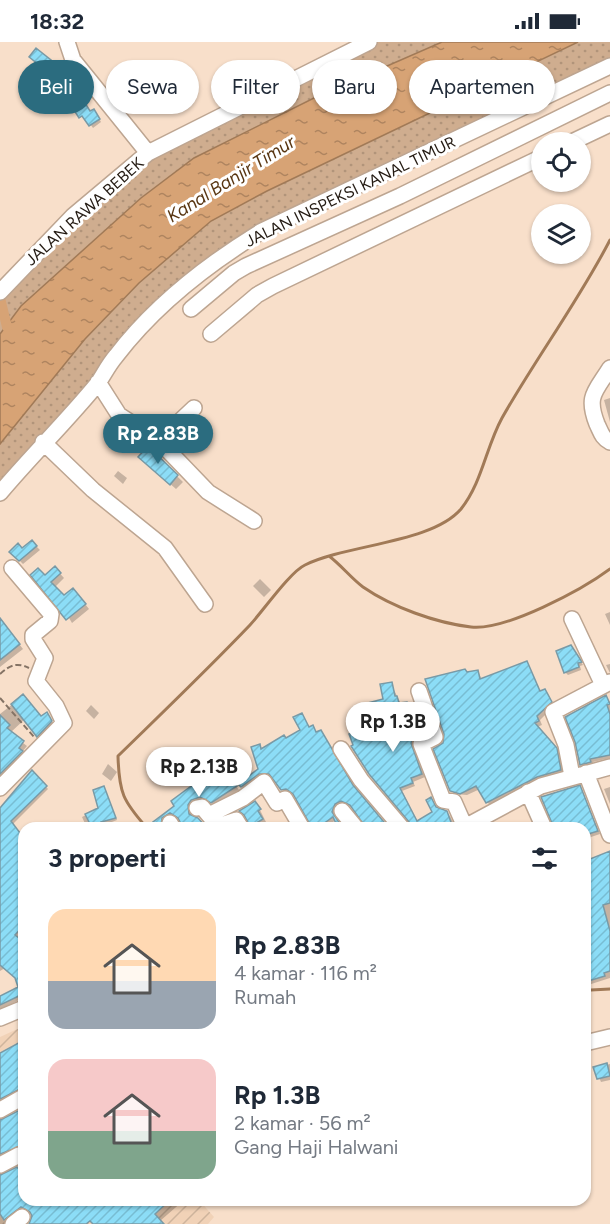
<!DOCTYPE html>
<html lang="id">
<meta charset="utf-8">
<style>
:root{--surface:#fff;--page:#f2f2f3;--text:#1f2937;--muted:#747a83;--accent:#2b6c7f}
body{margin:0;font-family:Figtree,sans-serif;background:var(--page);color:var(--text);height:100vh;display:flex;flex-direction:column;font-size:22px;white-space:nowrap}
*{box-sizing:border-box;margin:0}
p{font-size:20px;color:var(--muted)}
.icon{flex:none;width:33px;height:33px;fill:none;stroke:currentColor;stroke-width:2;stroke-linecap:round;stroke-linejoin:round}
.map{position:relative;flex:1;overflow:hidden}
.panel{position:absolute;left:18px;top:780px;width:573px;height:384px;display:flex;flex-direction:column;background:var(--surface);border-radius:18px;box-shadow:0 2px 4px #0004}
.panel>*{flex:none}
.hud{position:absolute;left:18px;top:18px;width:574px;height:54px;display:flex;gap:12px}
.buttons{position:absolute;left:531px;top:90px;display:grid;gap:12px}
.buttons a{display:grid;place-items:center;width:60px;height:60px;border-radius:50%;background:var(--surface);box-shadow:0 2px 4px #0004;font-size:30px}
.price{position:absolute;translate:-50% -51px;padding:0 14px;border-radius:21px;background:#fff;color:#222;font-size:20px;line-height:39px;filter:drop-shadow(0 2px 3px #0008)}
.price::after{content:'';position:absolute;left:50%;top:36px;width:18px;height:14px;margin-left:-9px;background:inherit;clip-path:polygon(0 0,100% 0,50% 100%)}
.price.selected{background:var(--accent);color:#fff}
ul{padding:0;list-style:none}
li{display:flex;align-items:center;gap:18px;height:150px;padding:0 30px}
li span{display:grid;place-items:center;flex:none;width:168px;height:120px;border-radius:18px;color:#555}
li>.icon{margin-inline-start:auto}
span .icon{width:72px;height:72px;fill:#fffc;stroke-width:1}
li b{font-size:26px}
h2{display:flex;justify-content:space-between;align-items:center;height:72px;padding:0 30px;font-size:26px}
.tag{padding:0 21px;border-radius:27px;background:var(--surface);box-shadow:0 2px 4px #0004;font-size:21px;line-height:54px}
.tag.selected{background:var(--accent);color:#fff}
.status{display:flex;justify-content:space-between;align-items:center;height:42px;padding:0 30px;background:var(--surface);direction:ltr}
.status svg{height:16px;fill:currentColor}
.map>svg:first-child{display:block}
</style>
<div class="status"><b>18:32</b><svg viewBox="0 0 49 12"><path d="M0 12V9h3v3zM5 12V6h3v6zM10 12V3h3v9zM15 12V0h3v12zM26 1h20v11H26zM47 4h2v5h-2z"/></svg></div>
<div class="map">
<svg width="610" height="1182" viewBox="0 0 610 1182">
<defs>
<pattern id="industrial-furrows" width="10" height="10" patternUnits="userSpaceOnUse" patternTransform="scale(1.5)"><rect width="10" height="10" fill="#f1d2b7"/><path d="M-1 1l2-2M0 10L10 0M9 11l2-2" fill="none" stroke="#ceb49c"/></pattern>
<pattern id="green-dots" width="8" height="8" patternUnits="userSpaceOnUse" patternTransform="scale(1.5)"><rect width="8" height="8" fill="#cfad8f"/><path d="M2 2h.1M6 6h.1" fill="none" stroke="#b1947a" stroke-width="1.8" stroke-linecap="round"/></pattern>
<pattern id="water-ripples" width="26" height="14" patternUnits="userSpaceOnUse" patternTransform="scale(1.5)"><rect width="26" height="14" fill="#d7a375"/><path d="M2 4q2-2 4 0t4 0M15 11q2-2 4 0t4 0" fill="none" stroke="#ae845f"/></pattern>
<pattern id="building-hatch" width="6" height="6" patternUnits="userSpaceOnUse" patternTransform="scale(1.5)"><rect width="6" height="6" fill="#8cddf7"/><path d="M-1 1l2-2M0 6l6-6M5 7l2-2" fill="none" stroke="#78bdd3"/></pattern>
</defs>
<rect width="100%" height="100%" fill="#f8dfca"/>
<path fill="url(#industrial-furrows)" d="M24,984V1158H199L214,1175L208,1182H0V995Z"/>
<path fill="url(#green-dots)" d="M372,0H442L311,58L194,116L141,156L21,264L0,292V249L148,111Z
M578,0H610V24L262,189L158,269L0,451V402L85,297L139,241L211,179L267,149Z"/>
<path fill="url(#water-ripples)" stroke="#a17a57" stroke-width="1.5" d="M442,0H578L267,149L211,179L139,241L85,297L0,402V292L21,264L141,156L194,116L316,55Z"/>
<path fill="#0003" d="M36,8L58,31L43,41L40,39L41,24Z
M67,55L96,71L101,80L93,86L85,75H80Z
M610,356V380L604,358Z
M148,406L183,440L176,447L145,420Z
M118,429L127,436L123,442L114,434Z
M32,500L40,508L23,522L11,510L23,508Z
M55,526L64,536L55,545L64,555L78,553L89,567L72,581L45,535Z
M260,537L271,548L264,555L253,544Z
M610,570V583L605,572Z
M0,577L23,607L0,625Z
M574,608L583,623L580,624L581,628L568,633L565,630Z
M526,621L541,651L548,652L554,664L540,678L542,683L537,685L560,711L564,732L490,764L480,747L467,753L455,752L451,749L444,702L468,632L478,629L482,638Z
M610,622V631L606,623Z
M391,642L401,662H406L410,669L418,672L425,694L416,699L414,706L425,735L413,740L415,744L402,749L418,780L434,771L431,757L438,767L450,774L456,786H412L361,690L385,659Z
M23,654L42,676L47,672L55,684L42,698L25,677L10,691L27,704L22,710L26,714L0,739V672Z
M606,655L610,660V716L593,720V723L584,726L581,722Z
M91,663L99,671L94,677L86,669Z
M302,672L310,686L313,685L317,691L321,690L324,693L356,748L388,786H366L353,765L345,762L336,769L337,780L343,786H340L336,778L324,786H312L296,753L285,751L273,734L262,735L245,748L240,742L260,727L259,704L263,708L302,689Z
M108,722L117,730L111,739L102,732Z
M32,730L48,747L13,782L24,798V955L0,969V956L20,945L16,936L5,926L0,929V769Z
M227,732L239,748L215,763L204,758L190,767L192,775L206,786H183L179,776H168L163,786H159L155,780L210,738Z
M580,745L600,792L585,797V786H555Z
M610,745V762L604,747Z
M103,746L117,778L104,783L105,786H87L82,775L100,766Z
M258,764L266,780L261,784L262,786H252L241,769Z
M286,780L289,784L291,786H284L282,783Z
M585,802L591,818L610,810V936L585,944Z
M24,1000V1053L0,1067V1013Z
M610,1022V1038L601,1040L595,1026Z
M24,1067V1110L0,1121V1079Z
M24,1134V1158H63L89,1182H30L32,1172L28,1170L12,1182H0V1135Z
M81,1158H182L183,1159L160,1179L163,1182H96Z"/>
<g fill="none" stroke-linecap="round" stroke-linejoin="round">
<path stroke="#a17a57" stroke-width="3" d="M329,514C341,523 351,536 363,545C392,565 436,581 471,585C505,589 582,548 610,527
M147,786C123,759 119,751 118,714C162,671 207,628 250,583C263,569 290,530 305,523C348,502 432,501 461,467C482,441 486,405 502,376C536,316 578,260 610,198
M585,951L591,948L610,947"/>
<path stroke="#d7a375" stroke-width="10" d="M0,256L7,285"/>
</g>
<path fill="url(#building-hatch)" stroke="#799aa6" stroke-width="1.5" d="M36,6L51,18L48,20L58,28L39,40L32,27L39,23L29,15Z
M61,36L77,48L90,69L94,67L100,77L89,84L82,74L79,76L65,54L53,46Z
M148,404L178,433L170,443L138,415Z
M32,498L37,504L19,519L9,510L18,501L22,506Z
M55,524L61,531L51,540L64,553L73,546L86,562L66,578L30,533L38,526L45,533Z
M0,576L20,602L0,618Z
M571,603L582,620L578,621L579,625L564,631L556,609Z
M527,619L540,649L545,647L552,660L537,674L539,679L535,681L557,706L561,728L537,735L486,761L476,744L460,752L450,749L433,707L443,701L444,692L425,637L465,627L467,630L478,628L480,637Z
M392,640L395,654H397L399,661L407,660L408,668L415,667L423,690L413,696L411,701L422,732L411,736L413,741L400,746L417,779L432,770L426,758L431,755L436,765L447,769L453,786H412L409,780L369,732L351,704L353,703L349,692L360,689L356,664L383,657L380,642Z
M23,652L41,674L47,670L52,679L37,695L11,662Z
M606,653L610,662L607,663L610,672V713L590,717L591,720L580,723L575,700L565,675Z
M302,671L309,685L313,683L316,690L321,688L353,743L389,786H366L350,763L341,759L335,762L332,770L343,786H338L333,775L317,786H312L293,752L286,747L281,748L269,732H259L241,745L238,742L258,727L251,705L260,702L261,707L284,693L286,696L300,688L293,675Z
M0,673L10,683L7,686L24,699L19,706L23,709L0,732Z
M224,726L237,744L211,761L200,755L191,758L188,763L189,772L198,776L207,786H183L178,776L170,771L162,776L161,785L157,786L153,780L174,764L171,759L202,736L207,733L209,737Z
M32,728L47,744L11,779L20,791L24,788V883L15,893L24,900V956L21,953L0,963V954L18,945L15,936L0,923V766Z
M580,743L598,789L585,793V786H554L541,755Z
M104,744L116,776L101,780L104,786H92L85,772L98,766L93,748Z
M255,759L261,767L258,769L263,777L258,780L263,786H251L244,773L239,769Z
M610,809V861L603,863L610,889V929L604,931L605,934L585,940V819Z
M24,998V1045L0,1057V1011Z
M607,1021L610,1034L597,1037L593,1025Z
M24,1066V1103L0,1112V1078Z
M17,1125L24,1133V1158H170L155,1172L164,1182H93L90,1179L86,1182H29L32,1174L30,1170L21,1165L4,1178L0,1172V1133Z"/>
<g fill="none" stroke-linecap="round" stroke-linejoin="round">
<defs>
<path id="minor" d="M67,0L73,18L148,111
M572,100L610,82
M0,250L73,174L148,111L369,0
M191,267L234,231L246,224L400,154L610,51
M211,292L257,253L273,244L542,115
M610,326C595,350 586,354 597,382C601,390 602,396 610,400
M98,340L119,373L159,399L208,450L254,479
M159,399L194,366
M43,400L93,448L165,506L205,562
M0,451C32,413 67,379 98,341C104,332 109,322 116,314C155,263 208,222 262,189L610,24
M572,577L603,643
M419,649L435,695L421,702L443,758L454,760L465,785
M341,707L361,738L402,786
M586,731L610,793
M572,734L566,703L553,670L610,640
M0,746L64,681L56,664L36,639L45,616L33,597V593L50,579L51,572L12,526
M528,750L544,786
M197,766L202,765L218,784L236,778L241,786
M342,769L356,786
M209,773L243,756L264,740L277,761L285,757L302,786
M170,781L173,786
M463,786L541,744L610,725
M0,976L24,966
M585,1001L610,995
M0,1068L23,1055
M0,1123L19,1113L24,1117
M13,1182L22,1175"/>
</defs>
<use href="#minor" stroke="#bda591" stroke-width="18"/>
<path stroke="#847365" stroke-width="2" stroke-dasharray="6 3" stroke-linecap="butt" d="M0,632C10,623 17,620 29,626
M0,656L34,695"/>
<use href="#minor" stroke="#fff" stroke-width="15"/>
</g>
<g text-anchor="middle" stroke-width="6" stroke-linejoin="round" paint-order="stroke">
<g font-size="16" fill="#231a12" stroke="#fff">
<text transform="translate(350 149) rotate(-26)" y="6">JALAN INSPEKSI KANAL TIMUR</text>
<text transform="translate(84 169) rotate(-42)" y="6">JALAN RAWA BEBEK</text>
</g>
<g font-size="18" font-style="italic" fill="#593612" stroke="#fff">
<text transform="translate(231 137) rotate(-32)" y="6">Kanal Banjir Timur</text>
</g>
</g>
</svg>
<div class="buttons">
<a><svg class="icon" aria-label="locate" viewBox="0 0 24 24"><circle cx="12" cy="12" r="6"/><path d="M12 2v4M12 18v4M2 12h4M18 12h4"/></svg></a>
<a><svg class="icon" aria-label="layers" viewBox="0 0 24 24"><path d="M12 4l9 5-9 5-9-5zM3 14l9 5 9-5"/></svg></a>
</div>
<b class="price selected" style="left:158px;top:423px">Rp 2.83B</b>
<b class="price" style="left:393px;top:711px">Rp 1.3B</b>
<b class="price" style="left:199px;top:756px">Rp 2.13B</b>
<div class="hud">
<a class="tag selected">Beli</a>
<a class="tag">Sewa</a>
<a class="tag">Filter</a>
<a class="tag">Baru</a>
<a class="tag">Apartemen</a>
</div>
<section class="panel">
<h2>3 properti<svg class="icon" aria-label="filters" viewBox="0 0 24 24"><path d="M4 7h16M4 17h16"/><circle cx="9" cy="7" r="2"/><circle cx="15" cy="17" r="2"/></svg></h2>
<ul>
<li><span style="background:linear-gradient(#ffd9b3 60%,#9aa5b1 0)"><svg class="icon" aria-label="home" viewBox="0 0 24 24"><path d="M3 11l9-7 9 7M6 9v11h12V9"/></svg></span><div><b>Rp 2.83B</b><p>4 kamar · 116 m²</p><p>Rumah</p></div></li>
<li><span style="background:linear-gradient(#f6c9c9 60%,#7fa58c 0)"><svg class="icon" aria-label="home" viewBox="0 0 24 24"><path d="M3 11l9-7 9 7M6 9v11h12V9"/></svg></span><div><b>Rp 1.3B</b><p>2 kamar · 56 m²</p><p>Gang Haji Halwani</p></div></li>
</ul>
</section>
</div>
